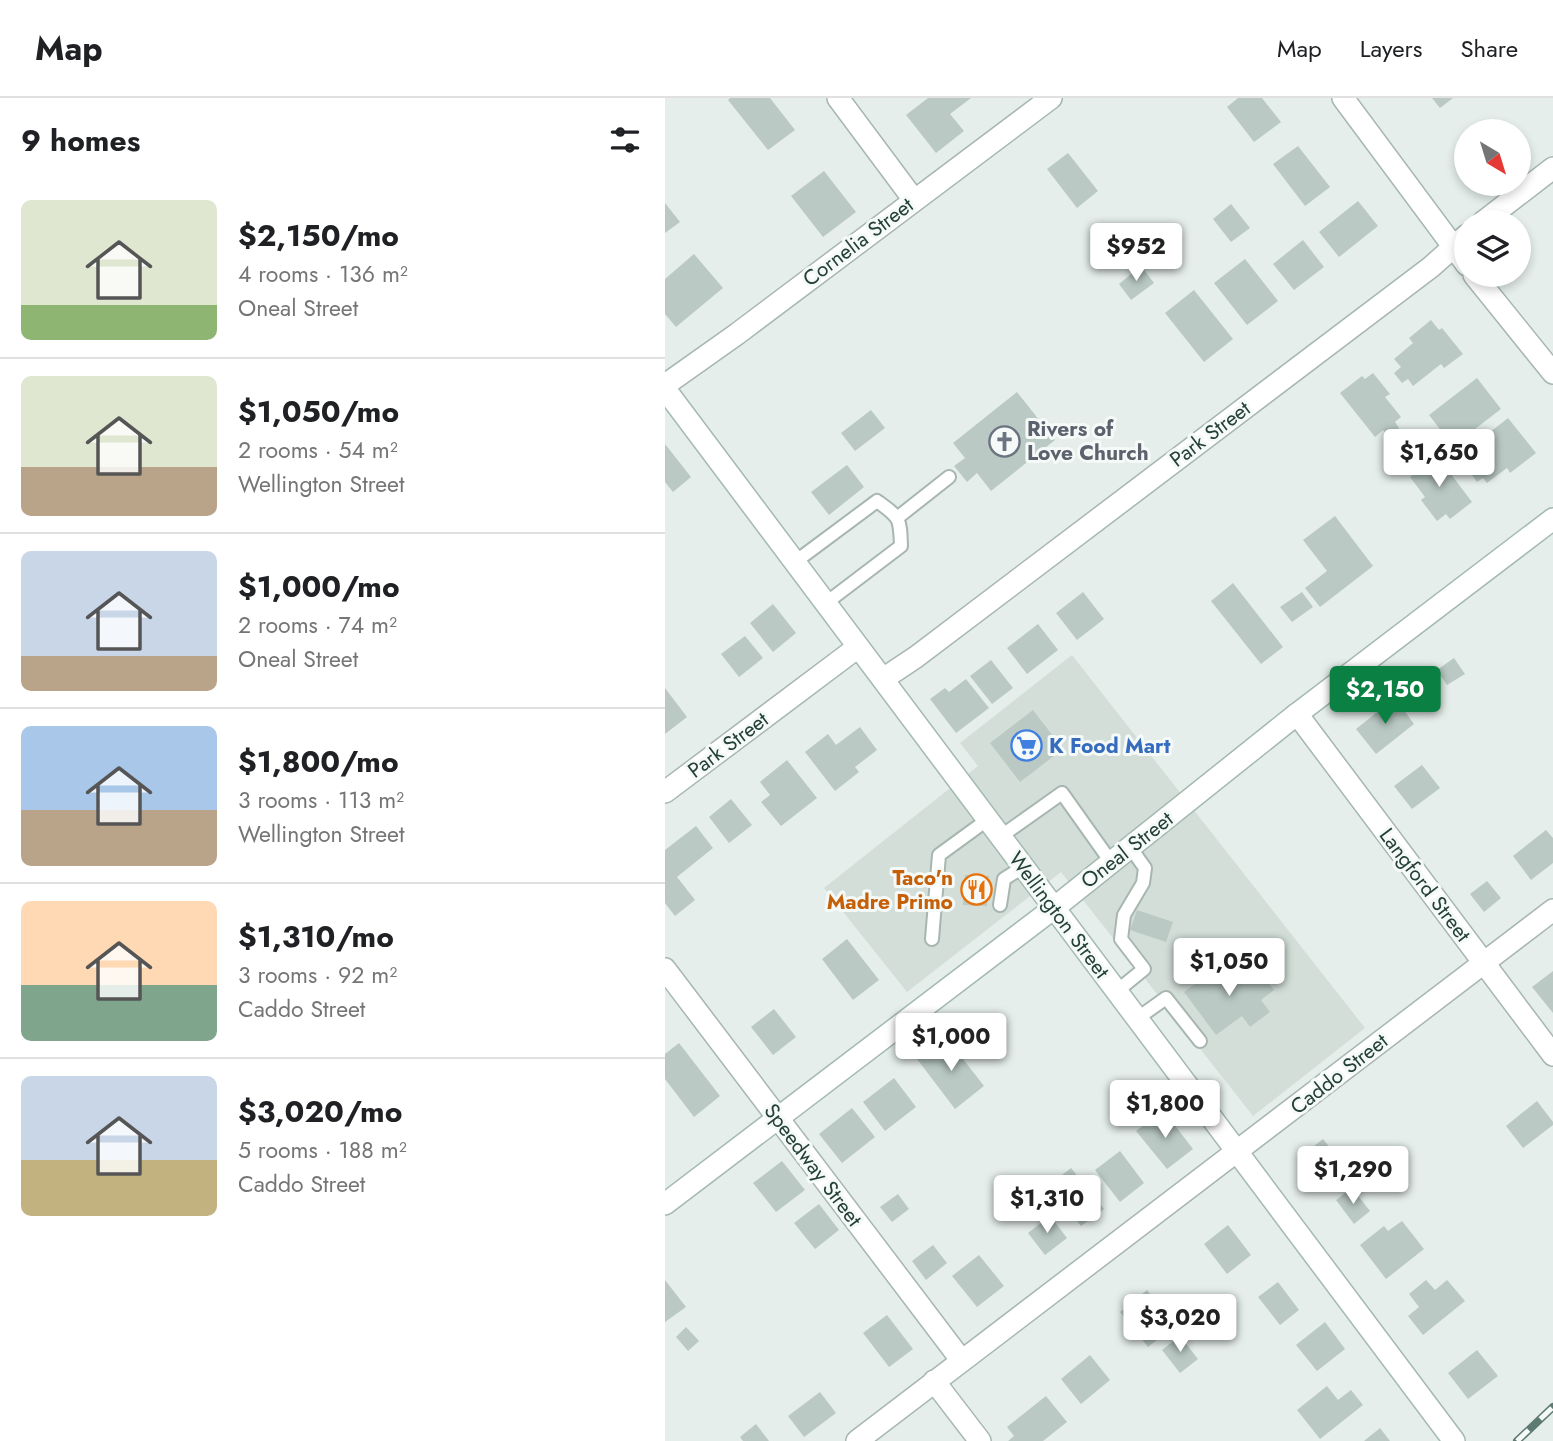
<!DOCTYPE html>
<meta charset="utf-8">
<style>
:root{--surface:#fff;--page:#f6f6f6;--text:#202124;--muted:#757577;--line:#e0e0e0;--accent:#0b8043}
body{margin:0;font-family:Jost,sans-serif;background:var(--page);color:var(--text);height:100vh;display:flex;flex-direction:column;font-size:26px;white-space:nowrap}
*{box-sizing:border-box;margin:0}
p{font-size:23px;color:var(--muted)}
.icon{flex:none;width:38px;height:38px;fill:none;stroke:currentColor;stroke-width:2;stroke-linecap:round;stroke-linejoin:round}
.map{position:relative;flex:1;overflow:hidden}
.sheet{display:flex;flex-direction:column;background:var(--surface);width:665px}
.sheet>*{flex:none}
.needle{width:46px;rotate:142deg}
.controls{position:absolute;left:789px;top:21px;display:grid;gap:14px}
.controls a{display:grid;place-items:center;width:77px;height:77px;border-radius:50%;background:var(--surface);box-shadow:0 4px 10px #0003;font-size:35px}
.price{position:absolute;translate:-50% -60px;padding:0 16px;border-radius:7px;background:#fff;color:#222;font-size:23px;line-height:46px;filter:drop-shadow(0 2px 4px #0008)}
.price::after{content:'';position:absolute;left:50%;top:42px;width:21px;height:16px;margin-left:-10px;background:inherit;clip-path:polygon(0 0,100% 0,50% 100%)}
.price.current{background:var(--accent);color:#fff}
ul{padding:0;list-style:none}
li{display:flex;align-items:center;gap:21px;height:175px;padding:0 21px}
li+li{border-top:2px solid var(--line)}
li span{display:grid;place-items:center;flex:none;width:196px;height:140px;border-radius:10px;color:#555}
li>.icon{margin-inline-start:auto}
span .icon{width:84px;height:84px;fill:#fffc;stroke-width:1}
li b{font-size:30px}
h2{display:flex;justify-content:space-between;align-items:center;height:84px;padding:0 21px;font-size:30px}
header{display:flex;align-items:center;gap:42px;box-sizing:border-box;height:98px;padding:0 35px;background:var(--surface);border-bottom:2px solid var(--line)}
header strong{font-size:33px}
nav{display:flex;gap:38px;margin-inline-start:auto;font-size:24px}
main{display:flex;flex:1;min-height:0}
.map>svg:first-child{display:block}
</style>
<header>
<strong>Map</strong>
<nav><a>Map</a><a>Layers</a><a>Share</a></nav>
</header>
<main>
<section class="sheet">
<h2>9 homes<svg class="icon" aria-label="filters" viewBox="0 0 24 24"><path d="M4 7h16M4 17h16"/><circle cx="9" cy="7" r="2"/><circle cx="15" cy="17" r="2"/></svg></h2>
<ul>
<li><span style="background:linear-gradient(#dfe7d0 75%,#8fb573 0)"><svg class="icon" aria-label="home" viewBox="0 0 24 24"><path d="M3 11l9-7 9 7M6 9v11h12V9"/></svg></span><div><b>$2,150/mo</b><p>4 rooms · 136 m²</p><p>Oneal Street</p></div></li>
<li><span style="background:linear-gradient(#dfe7d0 65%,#b9a48a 0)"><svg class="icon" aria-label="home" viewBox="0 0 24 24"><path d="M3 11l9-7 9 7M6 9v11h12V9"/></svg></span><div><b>$1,050/mo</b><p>2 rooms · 54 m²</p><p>Wellington Street</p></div></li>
<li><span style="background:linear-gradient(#c9d6e8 75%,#b9a48a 0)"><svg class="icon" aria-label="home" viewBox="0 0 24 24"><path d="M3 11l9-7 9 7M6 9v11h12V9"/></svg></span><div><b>$1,000/mo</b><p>2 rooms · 74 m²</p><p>Oneal Street</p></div></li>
<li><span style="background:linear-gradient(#a9c7e8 60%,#b9a48a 0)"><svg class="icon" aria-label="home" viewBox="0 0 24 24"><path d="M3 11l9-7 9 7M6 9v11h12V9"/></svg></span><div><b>$1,800/mo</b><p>3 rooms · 113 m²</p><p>Wellington Street</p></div></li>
<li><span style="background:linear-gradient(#ffd9b3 60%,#7fa58c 0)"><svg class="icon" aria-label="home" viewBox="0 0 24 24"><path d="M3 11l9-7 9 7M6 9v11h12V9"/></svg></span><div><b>$1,310/mo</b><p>3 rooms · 92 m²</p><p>Caddo Street</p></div></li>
<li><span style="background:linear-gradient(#c9d6e8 60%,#c2b280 0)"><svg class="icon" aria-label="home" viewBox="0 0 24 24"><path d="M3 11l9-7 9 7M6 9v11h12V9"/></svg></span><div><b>$3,020/mo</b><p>5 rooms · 188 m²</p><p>Caddo Street</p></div></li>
</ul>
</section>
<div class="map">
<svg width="888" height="1343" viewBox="0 0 888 1343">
<rect width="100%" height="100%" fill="#e5eeea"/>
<path fill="#d3ded9" d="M407,557L700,930L588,1018L396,774L242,894L159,790L313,668L295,645Z"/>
<path fill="#bac9c3" d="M65,0H105L130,32L103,52L63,2Z
M263,0H306L285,16L299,33L271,55L241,17Z
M573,0H597L616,24L589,44L562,9Z
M767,0H788L775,10Z
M633,48L665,89L640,108L608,66Z
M403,55L433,93L412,110L382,71Z
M159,73L191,114L158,139L126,98Z
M693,103L713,128L674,159L654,134Z
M0,105L15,124L0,135Z
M566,106L585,130L566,144L548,121Z
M638,142L659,169L629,192L608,166Z
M29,156L58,190L11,229L0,216V181Z
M580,161L613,203L582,227L549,185Z
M476,168L489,185L466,202L454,186Z
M529,192L568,241L539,264L500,215Z
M766,222L774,232L777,230L798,256L779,270L776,266L748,288L743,281L737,285L729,275L736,269L729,261L748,245L744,240Z
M708,275L725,296L720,299L736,319L730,324L734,330L723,339L718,332L710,339L675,295L697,278L700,281Z
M812,280L836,311L788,348L764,317Z
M352,294L390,342L326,393L312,375L302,384L289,368L300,360L288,345Z
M206,312L220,330L190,353L176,335Z
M843,320L871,355L845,375L842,370L822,385L818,380L812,384L804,373L809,369L803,360L828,340L824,335Z
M0,346L26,379L8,394L0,384Z
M758,359L764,366L773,359L807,404L785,421L781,416L772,423L756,402L760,399L745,379L751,374L746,368Z
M182,367L199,389L164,417L146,394Z
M670,418L708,468L655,509L640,490L662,473L638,442Z
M568,485L618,549L596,566L546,503Z
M418,494L439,521L412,542L391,515Z
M637,494L648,509L627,524L615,509Z
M108,506L131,535L108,554L85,525Z
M373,526L393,552L362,576L342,550Z
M80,538L98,560L74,579L56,556Z
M789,560L800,576L782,587L772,572Z
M326,562L348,590L327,606L305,578Z
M301,581L324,610L291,635L265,601L280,590L284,594Z
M0,590L22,619L0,636Z
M730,600L749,626L711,656L691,631Z
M368,612L398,651L355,684L325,645Z
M195,629L212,652L190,669L194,674L170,693L140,654L163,636L171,647Z
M122,662L152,700L116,728L96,704L105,697L95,684Z
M757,667L775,690L747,711L729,688Z
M66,701L87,727L64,745L44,719Z
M31,728L48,750L12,779L30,802L10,818L0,805V752Z
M881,732L888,740V765L866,782L848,758Z
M300,777L324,778L322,808L298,807Z
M822,783L836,800L819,814L805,796Z
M472,812L508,824L501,844L465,832Z
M182,841L214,882L188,902L157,861Z
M562,862L580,887L596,875L609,892L596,902L605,914L585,929L577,918L551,937L519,894Z
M888,873V915L867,889Z
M109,911L131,939L108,957L86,929Z
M281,939L319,988L290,1011L252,961Z
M14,945L55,998L29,1019L0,981V956Z
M229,980L251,1009L220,1033L198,1004Z
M872,1003L888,1024V1027L858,1050L841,1028Z
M187,1010L210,1039L177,1065L154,1036Z
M498,1012L528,1051L502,1071L471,1033Z
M658,1041L682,1071L659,1089L635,1059Z
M455,1053L479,1085L455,1104L430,1072Z
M117,1063L140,1092L111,1114L88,1085Z
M406,1070L439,1111L416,1128L384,1087Z
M687,1090L705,1113L689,1126L671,1102Z
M233,1096L244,1111L227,1124L215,1109Z
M154,1106L174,1132L150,1151L129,1125Z
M385,1118L402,1140L380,1157L363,1135Z
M737,1123L759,1151L721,1181L695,1147L719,1128L723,1133Z
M563,1127L586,1157L562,1176L539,1146Z
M268,1147L282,1165L261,1182L247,1163Z
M314,1157L339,1188L312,1209L287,1178Z
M0,1182L21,1209L0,1224Z
M761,1182L770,1192L782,1182L800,1203L758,1237L743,1218L754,1209L744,1196Z
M613,1184L634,1212L615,1227L593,1199Z
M482,1192L510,1228L483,1249L455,1214Z
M222,1217L248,1251L224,1269L198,1235Z
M660,1224L680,1251L652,1273L631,1247Z
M21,1229L34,1243L23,1253L11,1239Z
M515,1238L533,1261L515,1275L497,1252Z
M812,1252L833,1278L803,1301L783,1275Z
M425,1257L445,1282L416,1306L396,1281Z
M662,1288L673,1302L686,1292L698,1307L655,1341L632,1312Z
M155,1294L171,1315L139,1339L123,1318Z
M381,1298L402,1324L378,1343H343L349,1338L342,1329Z
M91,1326L104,1343H78L75,1339Z
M715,1330L725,1343H699Z"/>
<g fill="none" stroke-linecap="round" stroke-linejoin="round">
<defs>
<path id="lane" d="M232,420L284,379
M130,464L212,403C235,420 235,419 236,448L161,505
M335,739L397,695L446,764
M335,807L339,781L358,769
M267,841L274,757L322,722
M452,893L479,871L456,841L459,817L478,785L480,770L465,749
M473,920L501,900L535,943"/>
<path id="street" d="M173,0L249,102
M678,0L802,167
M818,124L888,70
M809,177L888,275
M0,287L72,236L386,0
M218,581L251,559L766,169L802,137
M632,616L888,957
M0,694L193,549
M0,871L297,1263
M269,1283L315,1343
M192,1343L888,812"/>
<path id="secondary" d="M0,291L789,1343
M0,1106L389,810L632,616L888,421"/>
</defs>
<use href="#lane" stroke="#a7b6b1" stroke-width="16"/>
<use href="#street" stroke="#a7b6b1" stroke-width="24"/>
<use href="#secondary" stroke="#a3b9b1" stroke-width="24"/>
<use href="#lane" stroke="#fff" stroke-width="12"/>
<use href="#street" stroke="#fff" stroke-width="21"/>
<use href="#secondary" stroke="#fff" stroke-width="21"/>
<defs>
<path id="rail" d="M852,1343L888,1309"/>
</defs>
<use href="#rail" stroke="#5e7b73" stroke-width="8"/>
<use href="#rail" stroke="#f5faf8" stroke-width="5" stroke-dasharray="16" stroke-linecap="butt"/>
</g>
<defs>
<symbol id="church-ring" viewBox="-11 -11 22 22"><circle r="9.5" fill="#f5faf8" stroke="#6b7280" stroke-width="1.5"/><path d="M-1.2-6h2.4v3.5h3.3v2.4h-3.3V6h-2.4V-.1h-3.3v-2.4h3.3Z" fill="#6b7280"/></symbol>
<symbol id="supermarket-ring" viewBox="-11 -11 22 22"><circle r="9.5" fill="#f5faf8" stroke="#3f7fe0" stroke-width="1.5"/><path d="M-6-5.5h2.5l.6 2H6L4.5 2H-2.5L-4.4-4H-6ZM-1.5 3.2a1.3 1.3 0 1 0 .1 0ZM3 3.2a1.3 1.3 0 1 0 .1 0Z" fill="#3f7fe0"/></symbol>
<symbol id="restaurant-ring" viewBox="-11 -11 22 22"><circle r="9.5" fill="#f5faf8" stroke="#e8710a" stroke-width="1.5"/><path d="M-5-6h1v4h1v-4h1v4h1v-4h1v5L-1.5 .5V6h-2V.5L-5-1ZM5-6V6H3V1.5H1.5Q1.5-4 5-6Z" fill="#e8710a"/></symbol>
</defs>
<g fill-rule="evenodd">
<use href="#church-ring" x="322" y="326" width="35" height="35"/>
<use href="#supermarket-ring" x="344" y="630" width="35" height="35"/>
<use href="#restaurant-ring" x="294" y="774" width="35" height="35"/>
</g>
<g text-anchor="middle" stroke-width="6" stroke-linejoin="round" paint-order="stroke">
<g font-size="21" fill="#244038" stroke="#f5faf8">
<text transform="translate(193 144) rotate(-37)" y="7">Cornelia Street</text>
<text transform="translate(545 336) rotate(-37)" y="7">Park Street</text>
<text transform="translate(63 647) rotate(-37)" y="7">Park Street</text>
<text transform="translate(462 752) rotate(-38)" y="7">Oneal Street</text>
<text transform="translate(760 787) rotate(53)" y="7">Langford Street</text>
<text transform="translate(394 817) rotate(53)" y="7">Wellington Street</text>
<text transform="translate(674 976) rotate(-38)" y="7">Caddo Street</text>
<text transform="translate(148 1067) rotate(53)" y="7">Speedway Street</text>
</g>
<g font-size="21" font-weight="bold" fill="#5b616d" stroke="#f5faf8" text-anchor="start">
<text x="362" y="338">Rivers of<tspan x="362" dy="24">Love Church</tspan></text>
</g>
<g font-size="21" font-weight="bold" fill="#366cbe" stroke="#f5faf8" text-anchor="start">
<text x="384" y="655">K Food Mart</text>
</g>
<g font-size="21" font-weight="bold" fill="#c56008" stroke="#f5faf8" text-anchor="end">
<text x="288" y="787">Taco'n<tspan x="288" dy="24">Madre Primo</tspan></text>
</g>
</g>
</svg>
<div class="controls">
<a><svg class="needle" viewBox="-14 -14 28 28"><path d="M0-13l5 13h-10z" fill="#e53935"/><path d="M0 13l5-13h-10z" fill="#757577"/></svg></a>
<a><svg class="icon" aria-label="layers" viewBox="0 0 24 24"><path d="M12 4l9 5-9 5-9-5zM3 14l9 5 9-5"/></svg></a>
</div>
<b class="price" style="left:471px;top:185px">$952</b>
<b class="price" style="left:774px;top:391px">$1,650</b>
<b class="price current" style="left:720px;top:628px">$2,150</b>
<b class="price" style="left:564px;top:900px">$1,050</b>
<b class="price" style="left:286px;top:975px">$1,000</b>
<b class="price" style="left:500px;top:1042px">$1,800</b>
<b class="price" style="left:688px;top:1108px">$1,290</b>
<b class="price" style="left:382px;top:1137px">$1,310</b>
<b class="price" style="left:515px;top:1256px">$3,020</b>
</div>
</main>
